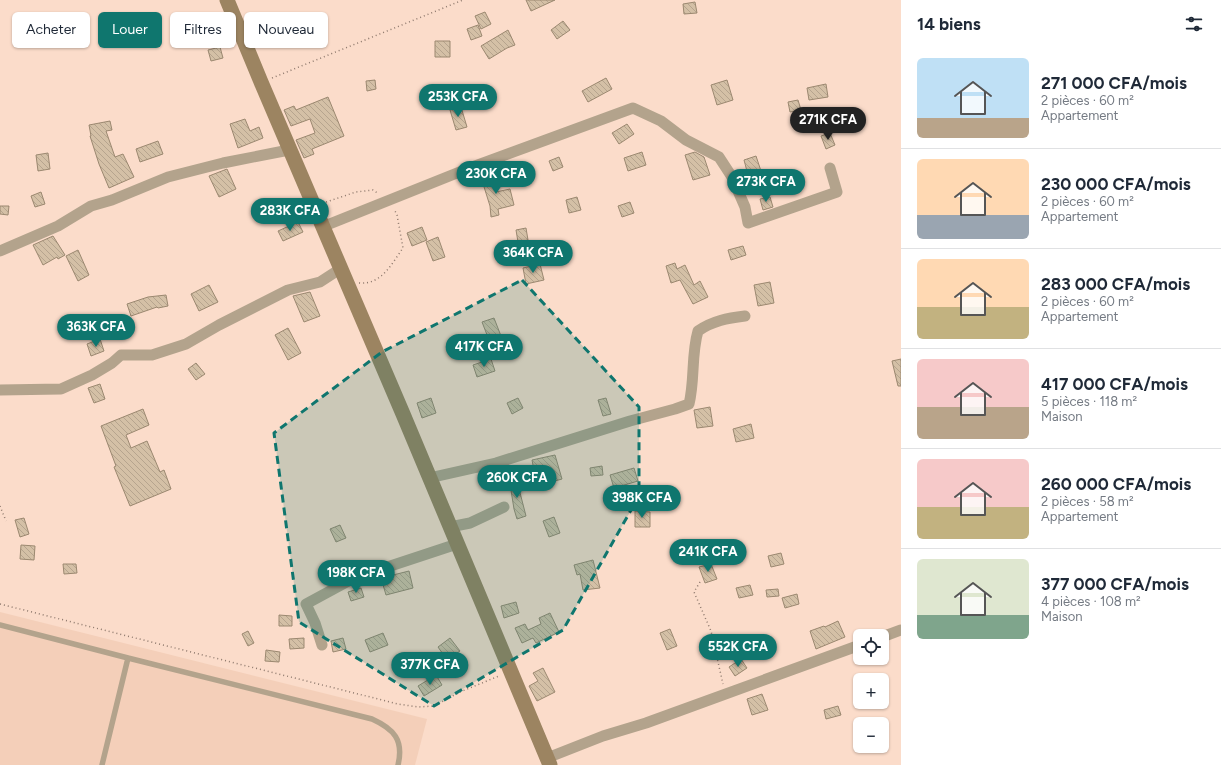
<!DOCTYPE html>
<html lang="fr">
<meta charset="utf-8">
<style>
:root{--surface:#fff;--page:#f2f2f3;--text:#1f2937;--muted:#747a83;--line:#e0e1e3;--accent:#0f766e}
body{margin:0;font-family:Figtree,sans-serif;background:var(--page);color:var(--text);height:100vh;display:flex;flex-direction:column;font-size:15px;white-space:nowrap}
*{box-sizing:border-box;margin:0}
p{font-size:13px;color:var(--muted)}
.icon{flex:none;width:22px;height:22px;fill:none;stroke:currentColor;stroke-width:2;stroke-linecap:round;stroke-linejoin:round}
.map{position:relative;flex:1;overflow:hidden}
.drawer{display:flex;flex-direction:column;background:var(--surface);width:320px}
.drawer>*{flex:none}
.hud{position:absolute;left:12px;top:12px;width:380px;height:36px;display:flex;gap:8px}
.buttons{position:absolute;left:853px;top:629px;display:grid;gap:8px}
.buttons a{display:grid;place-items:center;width:36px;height:36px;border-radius:6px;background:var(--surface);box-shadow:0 1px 3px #0004;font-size:20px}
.price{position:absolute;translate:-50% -34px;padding:0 9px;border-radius:14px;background:var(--accent);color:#fff;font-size:13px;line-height:26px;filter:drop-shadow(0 1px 2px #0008)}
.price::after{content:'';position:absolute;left:50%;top:24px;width:12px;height:9px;margin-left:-6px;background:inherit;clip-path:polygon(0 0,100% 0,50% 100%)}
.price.active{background:#222;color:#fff}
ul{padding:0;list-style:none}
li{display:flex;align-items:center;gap:12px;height:100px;padding:0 16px}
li+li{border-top:1px solid var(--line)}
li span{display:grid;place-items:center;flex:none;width:112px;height:80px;border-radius:6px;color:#555}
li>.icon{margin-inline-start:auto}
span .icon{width:48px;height:48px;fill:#fffc;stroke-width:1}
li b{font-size:17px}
h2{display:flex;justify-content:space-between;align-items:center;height:48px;padding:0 16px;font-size:17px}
.pill{padding:0 14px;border-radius:6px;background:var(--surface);box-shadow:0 1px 3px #0004;font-size:14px;line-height:36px}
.pill.active{background:var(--accent);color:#fff}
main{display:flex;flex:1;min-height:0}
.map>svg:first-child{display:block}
</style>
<main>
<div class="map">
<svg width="901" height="765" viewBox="0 0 901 765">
<defs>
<pattern id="building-back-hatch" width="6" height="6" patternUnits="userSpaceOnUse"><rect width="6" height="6" fill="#d4c0a6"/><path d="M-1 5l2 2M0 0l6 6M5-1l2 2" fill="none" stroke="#b6a48e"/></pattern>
</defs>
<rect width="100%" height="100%" fill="#fbdcca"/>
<path fill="#f4cfb9" d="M0,612L427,719L415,765H0Z"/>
<path fill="url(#building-back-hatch)" stroke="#9b8870" d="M526,0H555L531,11Z
M695,2L697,13L684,14L683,4Z
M485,12L491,24L481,29L475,16Z
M563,21L570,30L557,39L551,30Z
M478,25L482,36L471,40L467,29Z
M508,30L515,45L507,48L489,59L481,46Z
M435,41H450V57H435Z
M220,47L223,58L211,61L208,50Z
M606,78L612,89L588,102L582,91Z
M375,80L376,89L367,91L366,81Z
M727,80L733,100L717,105L711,85Z
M826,84L828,97L809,100L807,88Z
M328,97L344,136L312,149L314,154L304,158L296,140L315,133L310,119L291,126L284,110L294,106L296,110Z
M798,100L801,110L790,112L788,102Z
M461,107L467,127L456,130L450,110Z
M245,119L250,131L259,127L263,138L238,148L230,124Z
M110,121L112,130L106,131L115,157L123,154L134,177L109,188L99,164L90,136H91L89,125Z
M627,124L634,134L619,144L612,133Z
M830,133L835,145L826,149L821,136Z
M158,141L163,154L140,162L136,149Z
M642,152L646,165L628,171L624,158Z
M695,152L704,157L710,175L693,180L685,155Z
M48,153L50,169L38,171L36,155Z
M756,156L761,171L748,175L744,160Z
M559,157L563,167L553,171L549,161Z
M227,169L236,189L219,197L209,176Z
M489,171L496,192L510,189L514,205L498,209L499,215L491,217L490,206L480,174Z
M41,192L45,204L35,207L31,196Z
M577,197L581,210L569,213L566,200Z
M770,197L773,207L763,210L760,199Z
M630,202L634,213L622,217L618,206Z
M0,206H9L8,215L0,214Z
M298,222L303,232L283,241L278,231Z
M422,227L427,240L412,246L407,233Z
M526,228L528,240L518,242L516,230Z
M53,236L65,255L58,259L57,257L43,265L33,245Z
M438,237L445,257L433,261L426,242Z
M743,246L746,255L731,260L728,250Z
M78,250L89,275L78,281L66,256Z
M675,263L677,269L685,265L694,285L700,281L708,297L693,304L680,280L671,283L666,266Z
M540,264L544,280L526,284L523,268Z
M770,282L774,303L758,306L754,285Z
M209,285L218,302L199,311L191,294Z
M310,292L320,316L304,322L293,296Z
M166,295L168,306L158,308L157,307L131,316L127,304L148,297Z
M494,318L501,336L489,340L482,322Z
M288,328L301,353L288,360L275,335Z
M100,339L104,351L91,356L87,344Z
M491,359L495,371L477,377L473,365Z
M901,359V386H898L892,361Z
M196,363L205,374L196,380L188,369Z
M100,384L105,399L94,403L88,388Z
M431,398L436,413L422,418L417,403Z
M518,398L523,408L512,414L507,403Z
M606,398L611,414L603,416L598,400Z
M710,407L713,426L697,428L694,410Z
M143,409L149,425L126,435L131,448L147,441L160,472L164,470L171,489L130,506L114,467L116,466L101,426Z
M751,424L754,438L736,442L733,429Z
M555,455L562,479L537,486L532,460Z
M602,466L603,475L591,476L590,468Z
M634,468L638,481L614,488L610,475Z
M516,477L526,516L517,519L514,509L509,478Z
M635,511L650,512V527H635Z
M554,517L560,533L549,537L543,521Z
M24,518L29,534L20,537L15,520Z
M340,525L346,538L336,542L330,529Z
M21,545L35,546L34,560L20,559Z
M781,553L784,564L771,567L768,556Z
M593,560L600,588L583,590L580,574L577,575L574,565Z
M63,564H76L77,573L64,574Z
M711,564L717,579L705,583L699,567Z
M409,571L413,588L386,595L381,578Z
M750,585L753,595L739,598L736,588Z
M361,588L364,597L351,601L348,592Z
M778,589L779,596L767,597L766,590Z
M797,594L799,604L785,608L782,598Z
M516,602L519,613L504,618L501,606Z
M550,613L559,632L536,643L533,638L522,643L515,628L525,624L528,630L541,624L539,618Z
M279,615L292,616V626H279Z
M838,621L845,637L816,649L810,631L824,626L825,627Z
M670,629L677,646L667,650L660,633Z
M248,631L254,643L248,646L242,634Z
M383,633L388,645L370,652L365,640Z
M304,638V648L290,649L289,639Z
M343,638L346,649L333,652L331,641Z
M450,638L460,651L447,660L438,647Z
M266,650L280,652L279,662L265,661Z
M741,659L747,668L735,676L729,667Z
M543,668L555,692L537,701L529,686L538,681L533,673Z
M436,675L442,685L424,696L418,686Z
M762,694L768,710L752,715L747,699Z
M838,706L841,715L826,719L824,710Z"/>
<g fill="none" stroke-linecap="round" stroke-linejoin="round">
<path stroke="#8e796d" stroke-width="1.5" stroke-dasharray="1 3" stroke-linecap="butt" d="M272,78L463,0
M326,202L356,192L373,190L379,194
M359,283C382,285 392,263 403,248L397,215L394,209
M0,506L6,521
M700,582L694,592L711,631L723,684
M0,604L398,704L418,707L434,706L460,692L499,676"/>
<path stroke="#b3a38c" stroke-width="5.5" d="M0,625L128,658L102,765
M128,658L372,719C394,729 404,740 398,765"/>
<path stroke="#b3a38c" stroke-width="11" d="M322,227L467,169L633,108L661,121L686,140L719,157L732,177L745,207L748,223L837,192L830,168
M0,251L58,226L91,206L112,200L168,177L223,163L289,150
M0,390L61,389L92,375L112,363L121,355H152L186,344L219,325L288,290L320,282L340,269
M429,478L496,463L630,421L675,409L689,404C695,380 691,355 698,331C712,321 728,318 745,316
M450,527L470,523L504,507
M882,637L901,630
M322,645L315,623L306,604L354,578L457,544
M547,758L603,736L646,723L860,645"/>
<path stroke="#9c8461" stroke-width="15" d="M227,0L261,82L403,414L550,765"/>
</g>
<path fill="#0f766e" fill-opacity="0.2" stroke="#0f766e" stroke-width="3" stroke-dasharray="8 5" stroke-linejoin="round" d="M522,280L639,407V496L563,630L434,706L299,622L274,433L382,352Z"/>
</svg>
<div class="buttons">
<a><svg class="icon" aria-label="locate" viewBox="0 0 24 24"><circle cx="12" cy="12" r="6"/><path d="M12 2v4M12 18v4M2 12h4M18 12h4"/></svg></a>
<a>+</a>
<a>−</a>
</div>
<b class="price" style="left:458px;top:118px">253K CFA</b>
<b class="price active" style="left:828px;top:141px">271K CFA</b>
<b class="price" style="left:496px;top:195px">230K CFA</b>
<b class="price" style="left:766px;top:203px">273K CFA</b>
<b class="price" style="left:290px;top:232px">283K CFA</b>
<b class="price" style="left:533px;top:274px">364K CFA</b>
<b class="price" style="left:96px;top:348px">363K CFA</b>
<b class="price" style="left:484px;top:368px">417K CFA</b>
<b class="price" style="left:517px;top:499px">260K CFA</b>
<b class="price" style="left:642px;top:519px">398K CFA</b>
<b class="price" style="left:708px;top:573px">241K CFA</b>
<b class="price" style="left:356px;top:594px">198K CFA</b>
<b class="price" style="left:738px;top:668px">552K CFA</b>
<b class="price" style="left:430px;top:686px">377K CFA</b>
<div class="hud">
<a class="pill">Acheter</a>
<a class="pill active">Louer</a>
<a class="pill">Filtres</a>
<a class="pill">Nouveau</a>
</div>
</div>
<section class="drawer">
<h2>14 biens<svg class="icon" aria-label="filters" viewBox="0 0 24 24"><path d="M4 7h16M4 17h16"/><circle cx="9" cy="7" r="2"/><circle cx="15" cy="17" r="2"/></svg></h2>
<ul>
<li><span style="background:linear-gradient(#bfe0f5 75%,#b9a48a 0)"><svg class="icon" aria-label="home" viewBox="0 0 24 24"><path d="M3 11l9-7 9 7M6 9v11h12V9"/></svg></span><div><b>271 000 CFA/mois</b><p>2 pièces · 60 m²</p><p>Appartement</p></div></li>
<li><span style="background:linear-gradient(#ffd9b3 70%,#9aa5b1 0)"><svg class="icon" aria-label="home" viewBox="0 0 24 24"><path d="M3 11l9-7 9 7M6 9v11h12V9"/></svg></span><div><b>230 000 CFA/mois</b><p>2 pièces · 60 m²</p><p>Appartement</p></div></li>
<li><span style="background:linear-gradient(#ffd9b3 60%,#c2b280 0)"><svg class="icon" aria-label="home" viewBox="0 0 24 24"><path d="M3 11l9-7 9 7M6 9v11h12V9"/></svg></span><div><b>283 000 CFA/mois</b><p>2 pièces · 60 m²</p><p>Appartement</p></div></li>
<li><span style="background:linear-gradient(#f6c9c9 60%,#b9a48a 0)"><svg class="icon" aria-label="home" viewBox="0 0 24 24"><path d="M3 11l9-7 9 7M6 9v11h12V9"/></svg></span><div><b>417 000 CFA/mois</b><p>5 pièces · 118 m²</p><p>Maison</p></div></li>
<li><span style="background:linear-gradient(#f6c9c9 60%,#c2b280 0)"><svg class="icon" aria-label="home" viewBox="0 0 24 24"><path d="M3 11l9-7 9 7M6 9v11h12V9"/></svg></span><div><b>260 000 CFA/mois</b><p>2 pièces · 58 m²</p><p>Appartement</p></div></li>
<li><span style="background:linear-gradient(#dfe7d0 70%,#7fa58c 0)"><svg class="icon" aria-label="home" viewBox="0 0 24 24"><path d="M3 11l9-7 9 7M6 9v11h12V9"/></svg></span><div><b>377 000 CFA/mois</b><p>4 pièces · 108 m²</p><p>Maison</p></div></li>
</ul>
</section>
</main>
